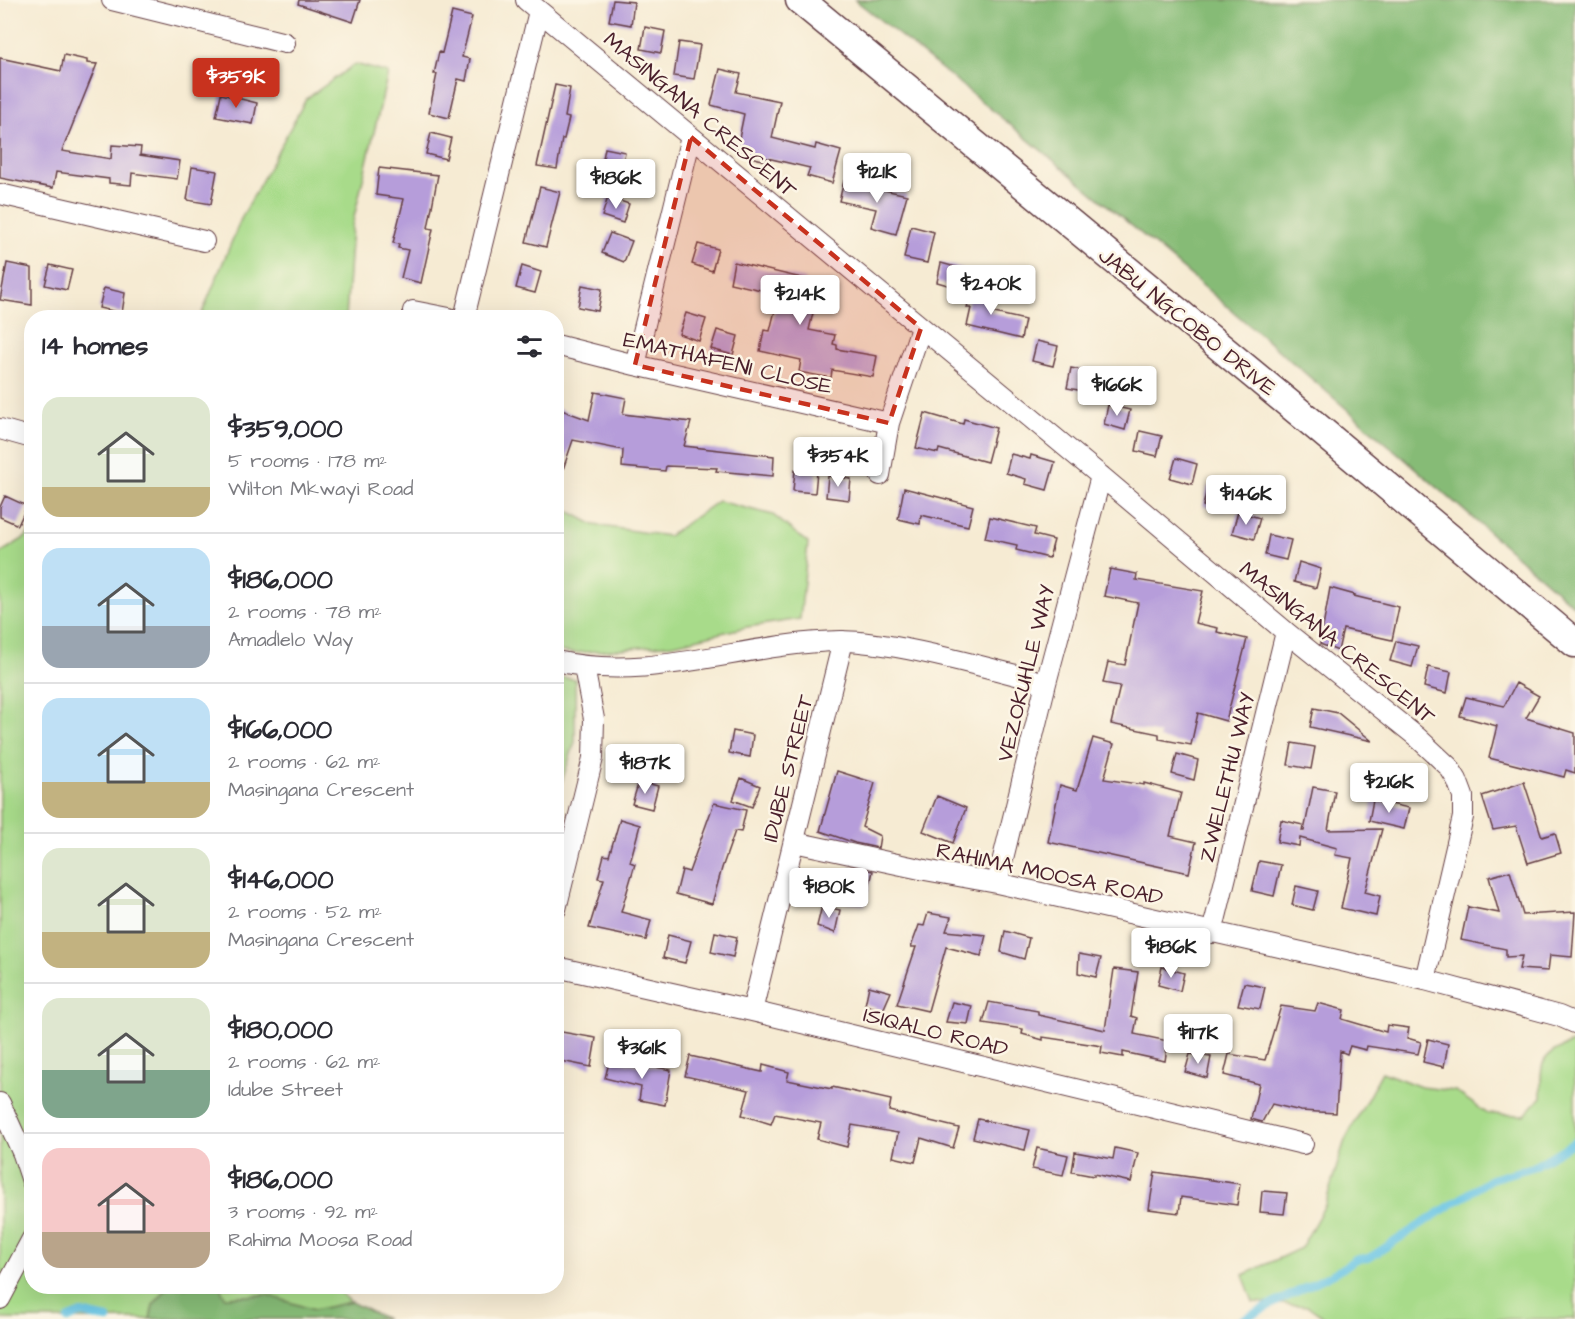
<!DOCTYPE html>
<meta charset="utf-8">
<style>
:root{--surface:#fff;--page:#f7f7f7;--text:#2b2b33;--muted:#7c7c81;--line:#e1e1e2;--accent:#c8321e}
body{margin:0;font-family:"Architects Daughter",sans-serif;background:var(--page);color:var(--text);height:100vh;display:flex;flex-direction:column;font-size:22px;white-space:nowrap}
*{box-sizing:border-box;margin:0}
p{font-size:20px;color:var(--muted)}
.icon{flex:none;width:33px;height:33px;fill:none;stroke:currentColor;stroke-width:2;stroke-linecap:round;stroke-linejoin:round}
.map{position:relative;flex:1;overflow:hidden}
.drawer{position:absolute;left:24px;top:310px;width:540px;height:984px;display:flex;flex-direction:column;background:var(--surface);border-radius:24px;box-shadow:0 6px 24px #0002}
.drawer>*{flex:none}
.price{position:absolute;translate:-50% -51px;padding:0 14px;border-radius:6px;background:#fff;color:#222;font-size:20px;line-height:39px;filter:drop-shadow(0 2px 3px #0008)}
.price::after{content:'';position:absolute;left:50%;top:36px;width:18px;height:14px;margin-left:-9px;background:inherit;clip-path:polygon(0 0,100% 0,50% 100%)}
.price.selected{background:var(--accent);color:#fff}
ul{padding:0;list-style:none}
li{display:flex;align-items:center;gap:18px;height:150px;padding:0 18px}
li+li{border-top:2px solid var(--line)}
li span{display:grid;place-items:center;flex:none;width:168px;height:120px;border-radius:18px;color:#555}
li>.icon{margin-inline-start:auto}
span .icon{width:72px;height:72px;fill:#fffc;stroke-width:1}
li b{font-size:26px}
h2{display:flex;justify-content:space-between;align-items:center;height:72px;padding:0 18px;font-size:26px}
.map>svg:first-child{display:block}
</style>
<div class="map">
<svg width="1575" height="1319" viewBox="0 0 1575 1319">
<rect width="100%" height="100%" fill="#fcf5e5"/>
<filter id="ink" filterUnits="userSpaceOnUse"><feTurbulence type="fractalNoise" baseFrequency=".0167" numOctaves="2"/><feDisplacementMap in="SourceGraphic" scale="12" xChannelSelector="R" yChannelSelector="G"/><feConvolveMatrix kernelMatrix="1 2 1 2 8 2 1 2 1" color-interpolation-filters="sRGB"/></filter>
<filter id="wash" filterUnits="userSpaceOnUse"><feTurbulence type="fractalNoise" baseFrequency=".008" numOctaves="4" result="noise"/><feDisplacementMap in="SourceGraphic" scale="24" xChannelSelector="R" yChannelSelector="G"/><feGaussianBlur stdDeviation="1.35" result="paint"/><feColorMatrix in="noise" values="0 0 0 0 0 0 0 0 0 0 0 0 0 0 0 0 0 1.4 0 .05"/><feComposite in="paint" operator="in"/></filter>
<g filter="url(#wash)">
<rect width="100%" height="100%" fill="#f6ebd3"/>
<path fill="#a8db8a" stroke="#797d5a" stroke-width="1.5" d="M355,64L388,73L352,226L346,318H200L241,219L306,99Z
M718,501L773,515L808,543L800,619L747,627L674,644L599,651L573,653L557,651V505L594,525L668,536Z
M31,528L32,1287H168L153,1305L150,1319H0V553L26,537Z
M557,677L575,679V742L558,793Z
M1573,1043L1575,1044V1319H1326L1308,1306L1253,1302L1243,1275L1301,1248L1325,1205L1345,1140L1382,1072L1421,1087L1455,1091L1488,1114L1525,1115L1541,1097C1541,1063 1538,1055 1573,1043Z
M220,1287H334L351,1302L314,1310L267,1295L225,1297Z"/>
<path fill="#86bb76" stroke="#686d50" stroke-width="1.5" d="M855,0H1575V607C1338,401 1101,194 855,0Z
M168,1287H220L225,1297L267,1295L314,1310L351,1302L386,1319H150L153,1305Z"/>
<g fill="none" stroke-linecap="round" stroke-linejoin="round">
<path stroke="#67c5e5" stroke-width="8" d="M68,1319L81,1313L108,1319
M1243,1319L1342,1269L1355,1259L1369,1258L1491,1179L1533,1167L1575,1142"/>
</g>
<g id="blocks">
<path fill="#b69dda" d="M299,0H360L353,22L298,4Z
M613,0L634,2L631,25L609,21Z
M452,12L472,17L462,57L470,59L466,81L458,79L449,118L429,113L437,74H434L439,52L442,53Z
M645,27L665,31L661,53L641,49Z
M679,42L700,45L694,79L674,76Z
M64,55L87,60V63L97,64L62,151L111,159L112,145L141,147L140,155L180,161L177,179L132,173L131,185L109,183V179L56,172L53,188L0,178V58L61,71Z
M720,69L741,74L736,92L780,101L772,138L815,149L816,144L841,151L832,183L807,176L810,168L767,158L766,161L736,153L744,114L711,105Z
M555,85L570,88L565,117L569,118L564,139H562L557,169L537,166Z
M221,94L257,103L253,124L216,117Z
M431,133L451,138L446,159L426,154Z
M605,148L625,152L621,173L601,169Z
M192,167L217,171L211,204L187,200Z
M379,168L438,175L428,228L433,229L421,283L401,278L408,250L398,248L399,244L393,243L404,199L376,195Z
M844,181L907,195L896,234L871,227L876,209L839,201Z
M540,187L560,192L546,247L526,242Z
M608,197L629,204L623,223L602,216Z
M911,226L934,232L927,263L904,258Z
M610,233L632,241L624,262L602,253Z
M698,244L718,249L712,271L692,264Z
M734,262L806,279L804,288L818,291L809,330L835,335L833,344L837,345V349L877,356L873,377L832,370L831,378L799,372L801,360L760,351L764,330L770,331L779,294L730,283Z
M7,263L32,268V305L0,300Z
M941,263L963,269L958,288L937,282Z
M50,265L72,270L67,290L45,285Z
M522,266L541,272L535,293L516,288Z
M582,285L602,289L598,311L578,307Z
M104,288L125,293L122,313L99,308Z
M971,288L994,293L990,312L1025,320L1021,339L967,326L971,308H967Z
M686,313L706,319L699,341L679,334Z
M717,330L738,336L733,355L711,349Z
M1037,341L1058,346L1053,366L1032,361Z
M1071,368L1092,372L1089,392L1067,388Z
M595,392L626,398L623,414L691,422L684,446L774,456L773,476L716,471L717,468L666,466L665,471L622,467L623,450L573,440L560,478L556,477V408L589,420Z
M1108,405L1130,410L1125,430L1104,424Z
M925,413L963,424L964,419L996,428L987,462L939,449L938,453L916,448Z
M1140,431L1162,436L1157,456L1136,451Z
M1011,454L1030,459L1031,455L1055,462L1047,490L1025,484L1026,479L1006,473Z
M1176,458L1197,464L1192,484L1170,478Z
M795,470L817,472L815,493L793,491Z
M828,476L851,479L849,500L826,497Z
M1208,486L1229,492L1224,511L1203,506Z
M904,488L973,506L968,526L921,515L920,524L898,519Z
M5,496L27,506L18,525L0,517V507Z
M1238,512L1260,518L1254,539L1232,533Z
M990,517L1036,528L1034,535L1054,540L1049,558L1016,550L1017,545L985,538Z
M1269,535L1291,540L1286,560L1265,555Z
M1299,562L1321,569L1316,588L1294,582Z
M1110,569L1137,574L1136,580L1203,591L1195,623L1218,628L1217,632L1247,639L1226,721L1198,713L1191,745L1159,739V734L1111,724L1120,686L1103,683L1108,662L1125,665L1138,603L1104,596Z
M1330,588L1355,595L1354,596L1399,607L1392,640L1343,629L1338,651L1320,644Z
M1396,641L1418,646L1412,667L1390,661Z
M1428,667L1451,672L1447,693L1424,687Z
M1516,683L1539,696L1526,718L1575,733V773L1566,770L1564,777L1489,758L1497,726L1460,716L1466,697L1504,706Z
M1314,708L1338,713L1372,741L1310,727Z
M733,731L753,735L750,757L729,753Z
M1093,738L1114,744L1104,779L1144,785V783L1181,793L1170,836L1196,842L1189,873L1048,842L1060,785L1077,790Z
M1292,743L1315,747L1311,769L1288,765Z
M1177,754L1198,760L1194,780L1172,774Z
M837,771L875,783L862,827L880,836L878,848L855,843L820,831Z
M741,778L760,786L752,807L733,800Z
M639,781L658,786L652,809L632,804Z
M1524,782L1542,837L1555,833L1561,853L1528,863L1516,826L1493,830L1482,796Z
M1313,787L1335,791L1328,830L1382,829L1365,892L1380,896L1376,916L1341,908L1352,858L1335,855L1337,848L1300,838L1299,846L1277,842L1281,820L1303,825L1302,831H1304Z
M937,796L966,808L953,843L923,831Z
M1373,800L1409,808L1404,829L1369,821Z
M714,803L746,810L741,832L735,831L722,868L712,904L676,894L682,870L689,872Z
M620,819L640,825L630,862L635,864L621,912L651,920L646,940L589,928L604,879L598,878L604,855L609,856Z
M1259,861L1281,865L1274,896L1252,891Z
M851,867L873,871L865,905L846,903Z
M1510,871L1523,915L1575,912L1572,957L1550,955L1548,971L1519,969L1522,956L1506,957V949L1461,940L1468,907L1499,913L1489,877Z
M1296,886L1318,891L1313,910L1292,905Z
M822,906L840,910L835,933L817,926Z
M928,913L951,917L946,931L986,935L981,956L946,947L928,1011L897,1004L916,947H911L918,928L919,925L924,926Z
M1005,931L1029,938L1024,959L1001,952Z
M715,932L737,937L733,957L711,952Z
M668,935L691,941L685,963L663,958Z
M1079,954L1101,958L1096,977L1078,973Z
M1162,967L1184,973L1180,991L1158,985Z
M1114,969L1138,972L1131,1016L1137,1018L1134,1034L1168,1041L1165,1061L1123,1052V1057L1101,1053L1102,1046L1043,1037V1040L1022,1034L1023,1029L983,1023L989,1002L1038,1011V1015L1105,1030Z
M1244,983L1265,987L1260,1009L1238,1005Z
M869,986L891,992L883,1010L865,1005Z
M952,1002L972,1006L968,1024L946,1022Z
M1318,1003L1344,1010L1342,1019L1386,1032L1387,1025L1409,1028L1407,1038L1421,1042L1418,1054L1367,1046L1366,1050L1350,1046L1347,1054L1340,1051L1336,1113L1301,1111L1272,1104L1262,1122L1251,1119L1259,1084L1224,1075L1229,1054L1265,1060L1281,1006L1315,1011Z
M556,1031L596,1038L591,1067L556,1060Z
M1428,1039L1448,1044L1444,1067L1423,1062Z
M1190,1054L1211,1057L1207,1078L1185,1072Z
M690,1056L762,1072L763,1065L789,1072L787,1080L832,1089V1087L891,1100L889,1111L959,1128L953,1148L921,1138L915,1162L893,1157L898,1133L852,1125L847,1147L817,1139L821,1123L775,1114L771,1124L742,1115L749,1090L685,1076Z
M610,1059L646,1067V1065L671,1070L665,1105L639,1100L641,1087L605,1078Z
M978,1119L1030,1130L1025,1150L973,1138Z
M1037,1148L1068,1155L1063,1175L1032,1169Z
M1115,1148L1138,1153L1131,1182L1094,1174V1176L1072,1172L1075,1152L1113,1159Z
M1155,1172L1240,1184L1237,1205L1181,1197L1179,1213L1149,1209Z
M1262,1191L1287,1193L1284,1214L1260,1212Z"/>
</g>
</g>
<g filter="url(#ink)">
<use href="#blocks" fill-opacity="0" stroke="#643e44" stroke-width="1.5"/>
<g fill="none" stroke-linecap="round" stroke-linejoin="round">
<defs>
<path id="minor" d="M112,0L285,43
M526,0L1101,476L1286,632L1417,737L1449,767L1457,780L1463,796V817L1425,980
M0,194L204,241
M413,311L449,318
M464,318L539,11
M556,345L635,365L889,423L921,328
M635,365L691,137
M0,429L32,438
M880,475L889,423
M556,661C652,683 746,642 841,641C860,641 878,644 896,647C947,656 996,670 1046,683
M794,842L925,870L997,883L1425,980L1559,1016L1575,1023
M997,883L1046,683L1101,476
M556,909L593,758L594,719L584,667
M1212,933L1286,632
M556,967L752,1011L1303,1144
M752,1011L843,641
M0,1103L23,1154L32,1181
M0,1299L32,1239"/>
<path id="secondary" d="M800,0L1311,422L1575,643"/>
</defs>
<use href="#minor" stroke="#643e44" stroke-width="22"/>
<use href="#secondary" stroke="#643e44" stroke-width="31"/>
<use href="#minor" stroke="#fff" stroke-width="20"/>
<use href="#secondary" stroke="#fff" stroke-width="28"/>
</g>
</g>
<path fill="#c8321e" fill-opacity="0.2" stroke="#c8321e" stroke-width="4.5" stroke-dasharray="12 8" stroke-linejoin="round" d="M691,137L921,328L889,423L635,365Z"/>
<g text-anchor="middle" stroke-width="5" stroke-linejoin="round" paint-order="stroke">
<g font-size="22" fill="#4a1f2b" stroke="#fcf5e5">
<text transform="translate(701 114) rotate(40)" y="8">MASINGANA CRESCENT</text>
<text transform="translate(1188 321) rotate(39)" y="8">JABU NGCOBO DRIVE</text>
<text transform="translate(728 362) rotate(13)" y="8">EMATHAFENI CLOSE</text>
<text transform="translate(1338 642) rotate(39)" y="8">MASINGANA CRESCENT</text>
<text transform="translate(1025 673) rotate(-76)" y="8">VEZOKUHLE WAY</text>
<text transform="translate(787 768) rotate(-76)" y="8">IDUBE STREET</text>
<text transform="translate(1226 777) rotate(-76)" y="8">ZWELETHU WAY</text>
<text transform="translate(1050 873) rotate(12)" y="8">RAHIMA MOOSA ROAD</text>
<text transform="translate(936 1031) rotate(14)" y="8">ISIQALO ROAD</text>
</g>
</g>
</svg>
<b class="price selected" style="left:236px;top:109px">$359K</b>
<b class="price" style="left:877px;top:204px">$121K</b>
<b class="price" style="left:616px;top:210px">$186K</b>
<b class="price" style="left:991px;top:316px">$240K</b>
<b class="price" style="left:800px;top:326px">$214K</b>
<b class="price" style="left:1117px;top:417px">$166K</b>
<b class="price" style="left:838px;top:488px">$354K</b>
<b class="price" style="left:1246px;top:526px">$146K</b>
<b class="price" style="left:645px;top:795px">$187K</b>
<b class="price" style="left:1389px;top:814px">$216K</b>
<b class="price" style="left:829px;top:919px">$180K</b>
<b class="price" style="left:1171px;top:979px">$186K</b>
<b class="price" style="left:1198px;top:1065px">$117K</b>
<b class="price" style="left:642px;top:1080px">$361K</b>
<section class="drawer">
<h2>14 homes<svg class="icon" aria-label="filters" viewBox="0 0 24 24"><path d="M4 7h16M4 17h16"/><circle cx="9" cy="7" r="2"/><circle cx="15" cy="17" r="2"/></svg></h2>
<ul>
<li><span style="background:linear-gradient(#dfe7d0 75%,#c2b280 0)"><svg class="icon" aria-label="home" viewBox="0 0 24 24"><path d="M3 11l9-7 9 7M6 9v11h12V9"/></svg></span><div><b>$359,000</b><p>5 rooms · 178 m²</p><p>Wilton Mkwayi Road</p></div></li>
<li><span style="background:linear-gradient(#bfe0f5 65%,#9aa5b1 0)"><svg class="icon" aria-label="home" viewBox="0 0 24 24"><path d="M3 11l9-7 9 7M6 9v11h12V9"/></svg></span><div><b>$186,000</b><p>2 rooms · 78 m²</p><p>Amadlelo Way</p></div></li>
<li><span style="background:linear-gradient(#bfe0f5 70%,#c2b280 0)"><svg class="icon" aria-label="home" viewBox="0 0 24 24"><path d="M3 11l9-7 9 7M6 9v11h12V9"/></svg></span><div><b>$166,000</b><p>2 rooms · 62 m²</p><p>Masingana Crescent</p></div></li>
<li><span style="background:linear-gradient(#dfe7d0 70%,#c2b280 0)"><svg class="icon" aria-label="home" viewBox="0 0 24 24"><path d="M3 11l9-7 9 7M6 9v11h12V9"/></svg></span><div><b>$146,000</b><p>2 rooms · 52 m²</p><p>Masingana Crescent</p></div></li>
<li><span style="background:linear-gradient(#dfe7d0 60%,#7fa58c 0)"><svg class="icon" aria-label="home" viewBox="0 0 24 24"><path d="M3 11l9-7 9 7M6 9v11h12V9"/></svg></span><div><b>$180,000</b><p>2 rooms · 62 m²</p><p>Idube Street</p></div></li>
<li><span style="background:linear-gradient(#f6c9c9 70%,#b9a48a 0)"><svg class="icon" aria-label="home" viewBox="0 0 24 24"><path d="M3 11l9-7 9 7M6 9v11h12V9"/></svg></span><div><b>$186,000</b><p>3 rooms · 92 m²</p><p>Rahima Moosa Road</p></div></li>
</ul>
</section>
</div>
